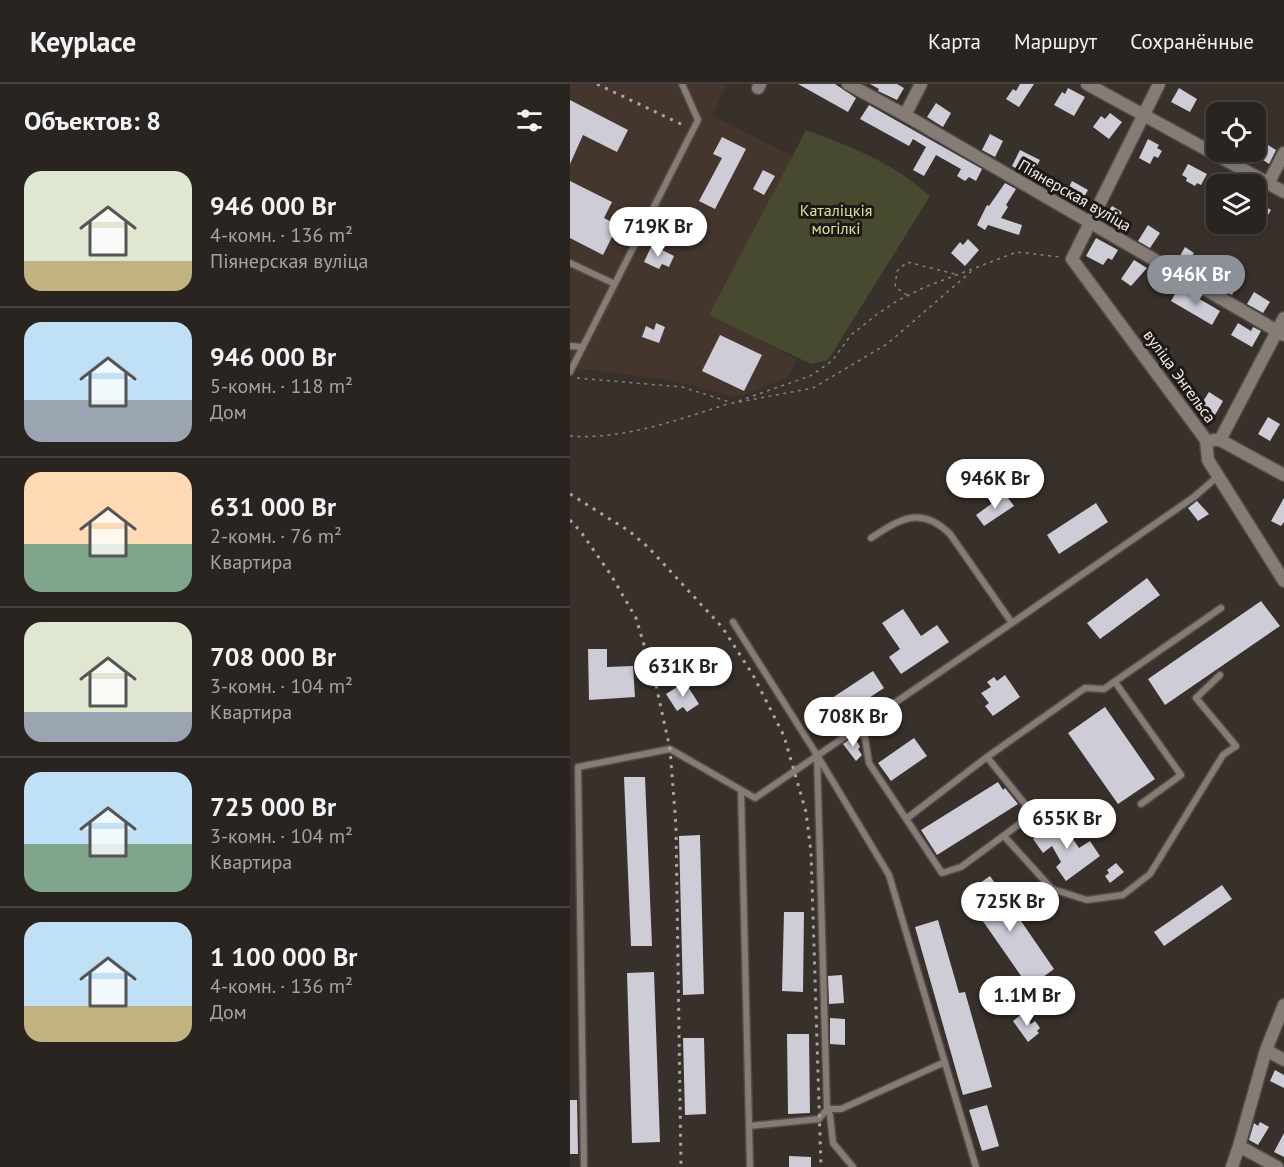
<!DOCTYPE html>
<html lang="ru">
<meta charset="utf-8">
<style>
:root{--surface:#2a2420;--page:#322c29;--text:#f1f3f6;--muted:#a5a4a5;--line:#46413e;--accent:#8c9099}
body{margin:0;font-family:"PT Sans",sans-serif;background:var(--page);color:var(--text);height:100vh;display:flex;flex-direction:column;font-size:22px;white-space:nowrap}
*{box-sizing:border-box;margin:0}
p{font-size:20px;color:var(--muted)}
.icon{flex:none;width:33px;height:33px;fill:none;stroke:currentColor;stroke-width:2;stroke-linecap:round;stroke-linejoin:round}
.map{position:relative;flex:1;overflow:hidden}
.details{display:flex;flex-direction:column;background:var(--surface);width:570px}
.details>*{flex:none}
.controls{position:absolute;left:636px;top:18px;display:grid;gap:12px}
.controls a{display:grid;place-items:center;width:60px;height:60px;border-radius:12px;background:var(--surface);box-shadow:0 3px 9px #0003,0 0 0 2px var(--line);font-size:30px}
.price{position:absolute;translate:-50% -51px;padding:0 14px;border-radius:21px;background:#fff;color:#222;font-size:20px;line-height:39px;filter:drop-shadow(0 2px 3px #0008)}
.price::after{content:'';position:absolute;left:50%;top:36px;width:18px;height:14px;margin-left:-9px;background:inherit;clip-path:polygon(0 0,100% 0,50% 100%)}
.price.on{background:var(--accent);color:#fff}
ul{padding:0;list-style:none}
li{display:flex;align-items:center;gap:18px;height:150px;padding:0 24px}
li+li{border-top:2px solid var(--line)}
li span{display:grid;place-items:center;flex:none;width:168px;height:120px;border-radius:18px;color:#555}
li>.icon{margin-inline-start:auto}
span .icon{width:72px;height:72px;fill:#fffc;stroke-width:1}
li b{font-size:26px}
h2{display:flex;justify-content:space-between;align-items:center;height:72px;padding:0 24px;font-size:26px}
header{display:flex;align-items:center;gap:36px;box-sizing:border-box;height:84px;padding:0 30px;background:var(--surface);border-bottom:2px solid var(--line)}
header strong{font-size:28px}
nav{display:flex;gap:33px;margin-inline-start:auto;font-size:21px}
main{display:flex;flex:1;min-height:0}
.map>svg:first-child{display:block}
</style>
<header>
<strong>Keyplace</strong>
<nav><a>Карта</a><a>Маршрут</a><a>Сохранённые</a></nav>
</header>
<main>
<section class="details">
<h2>Объектов: 8<svg class="icon" aria-label="filters" viewBox="0 0 24 24"><path d="M4 7h16M4 17h16"/><circle cx="9" cy="7" r="2"/><circle cx="15" cy="17" r="2"/></svg></h2>
<ul>
<li><span style="background:linear-gradient(#dfe7d0 75%,#c2b280 0)"><svg class="icon" aria-label="home" viewBox="0 0 24 24"><path d="M3 11l9-7 9 7M6 9v11h12V9"/></svg></span><div><b>946 000 Br</b><p>4-комн. · 136 m²</p><p>Піянерская вуліца</p></div></li>
<li><span style="background:linear-gradient(#bfe0f5 65%,#9aa5b1 0)"><svg class="icon" aria-label="home" viewBox="0 0 24 24"><path d="M3 11l9-7 9 7M6 9v11h12V9"/></svg></span><div><b>946 000 Br</b><p>5-комн. · 118 m²</p><p>Дом</p></div></li>
<li><span style="background:linear-gradient(#ffd9b3 60%,#7fa58c 0)"><svg class="icon" aria-label="home" viewBox="0 0 24 24"><path d="M3 11l9-7 9 7M6 9v11h12V9"/></svg></span><div><b>631 000 Br</b><p>2-комн. · 76 m²</p><p>Квартира</p></div></li>
<li><span style="background:linear-gradient(#dfe7d0 75%,#9aa5b1 0)"><svg class="icon" aria-label="home" viewBox="0 0 24 24"><path d="M3 11l9-7 9 7M6 9v11h12V9"/></svg></span><div><b>708 000 Br</b><p>3-комн. · 104 m²</p><p>Квартира</p></div></li>
<li><span style="background:linear-gradient(#bfe0f5 60%,#7fa58c 0)"><svg class="icon" aria-label="home" viewBox="0 0 24 24"><path d="M3 11l9-7 9 7M6 9v11h12V9"/></svg></span><div><b>725 000 Br</b><p>3-комн. · 104 m²</p><p>Квартира</p></div></li>
<li><span style="background:linear-gradient(#bfe0f5 70%,#c2b280 0)"><svg class="icon" aria-label="home" viewBox="0 0 24 24"><path d="M3 11l9-7 9 7M6 9v11h12V9"/></svg></span><div><b>1 100 000 Br</b><p>4-комн. · 136 m²</p><p>Дом</p></div></li>
</ul>
</section>
<div class="map">
<svg width="714" height="1083" viewBox="0 0 714 1083">
<rect width="100%" height="100%" fill="#38302b"/>
<path fill="#44362d" d="M0,0H157L142,31L222,72L140,231L164,241L227,276L217,293L174,311L162,312L105,297L0,283Z"/>
<path fill="#484a30" d="M236,46C268,58 301,70 330,89C340,95 350,104 360,112L258,276L241,280L139,231Z"/>
<path fill="#ceccd7" d="M228,0H265L286,14L278,28Z
M300,0H327L334,4L327,16L308,7L309,5Z
M450,0H464L449,23L436,15L443,5L446,7Z
M498,4L515,13L504,32L484,21L492,8L495,10Z
M609,4L627,15L620,28L601,18Z
M0,16L58,46L47,68L13,51L0,80Z
M366,19L381,29L373,43L357,33Z
M647,19L659,28H646V39L637,32Z
M299,21L412,85L406,97L399,93L395,97L387,92L391,85L366,71L354,92L343,86L356,63L343,55L339,62L290,35Z
M540,29L552,38L539,55L523,43L531,32L535,35Z
M686,34L697,39L686,67Z
M420,50L433,57L425,73L412,66Z
M152,53L176,65L145,125L129,117L152,74L143,70Z
M578,55L589,61L587,64L592,67L588,74L584,72L580,80L569,74Z
M695,59L706,66L699,80L687,72Z
M450,66L470,76L465,85L460,83L456,90L442,82Z
M618,80L637,90L631,101L627,99L625,102L616,97L617,94L612,91Z
M193,86L205,92L194,111L183,105Z
M0,97L42,118L34,134L48,141L33,171L0,154Z
M502,97L518,106L509,122L494,114Z
M435,99L446,105L436,121L438,123L431,134L452,141L449,151L418,141L415,146L407,141L417,121L419,122Z
M686,117L701,126L693,140L686,136Z
M542,122L552,128L549,133L551,134L547,142L534,134Z
M578,141L590,149L580,164L568,157Z
M526,154L548,166L542,176L538,174L533,181L516,172Z
M398,155L409,166L395,182L381,169L390,158L393,161Z
M82,161L104,172L99,183L92,180L89,185L74,178Z
M615,163L624,169L621,173L628,177L621,187L606,179Z
M564,176L577,184L561,202L551,195Z
M650,185L664,194L662,197L668,200L662,211L641,199Z
M609,203L650,227L642,241L601,217Z
M684,208L700,218L693,229L677,220Z
M86,239L95,243L89,259L72,253L76,242L84,246Z
M668,239L681,247L683,243L691,247L682,263L661,251Z
M150,251L192,271L174,307L132,287Z
M639,308L653,317L645,331L630,322Z
M698,333L710,340L700,357L688,350Z
M435,410L444,422L414,442L406,431Z
M714,414V438L711,442L701,437Z
M627,417L639,430L628,437L618,424Z
M526,419L538,438L489,470L477,451Z
M577,494L590,511L530,555L517,539Z
M691,517L710,542L595,621L578,595Z
M333,525L351,552L367,541L379,558L331,590L319,573L330,565L312,539Z
M18,565H37V583L63,582L65,613L19,616Z
M303,587L314,604L270,633L259,616Z
M435,591L450,613L423,632L415,622L419,619L411,609L421,603L417,598L424,593L427,597Z
M115,598L129,620L117,628L113,623L107,627L96,610Z
M535,623L585,695L548,720L498,649Z
M283,653L288,659L290,663L288,665L292,671L286,677L273,660Z
M344,654L357,672L321,697L308,679Z
M54,693H75L82,862H61Z
M428,698L433,706L435,704L448,720L367,771L351,746Z
M490,736L509,764L520,757L530,772L496,797L486,783L491,778L482,762L473,769L463,755Z
M130,751L134,910L113,911L109,752Z
M546,779L554,788L540,799L535,792L539,789L537,786Z
M420,792L484,885L469,896L475,905L465,912L394,810Z
M652,801L662,815L594,862L584,848Z
M214,828H234L233,908L212,907Z
M368,836L389,909L395,908L422,1003L393,1011L345,843Z
M84,888L90,1058L62,1059L57,889Z
M272,891L274,919L259,920L258,892Z
M453,929L461,940L465,937L470,944L467,947L469,949L458,958L443,937Z
M260,934L275,935V961L260,960Z
M217,950H239L240,1029L218,1030Z
M113,954H134L136,1030L115,1031Z
M705,986L714,991V1004L700,997Z
M0,1016H7L8,1070H0Z
M417,1021L429,1062L412,1067L399,1026Z
M690,1038L699,1043L688,1061L679,1056L684,1039L688,1042Z
M714,1049V1073L704,1068Z
M219,1072L241,1073V1083H219Z"/>
<g fill="none" stroke-linecap="round" stroke-linejoin="round">
<defs>
<path id="service" d="M0,179L45,200
M0,262L13,263
M0,288L128,36L112,0
M301,454C330,435 351,421 380,450L442,539L624,413L647,393
M163,538L247,671L319,791L406,1083
M545,598L611,691L571,720
M288,643L295,654L299,679L372,789L391,783L463,730L417,673L336,735
M247,671L257,1025L260,1031L263,1059L283,1083
M417,673L515,604L534,605L651,524
M171,706L180,1083
M434,752L482,805L517,816L553,811L580,790L653,671L666,662L626,614L650,591
M179,1042L249,1035L257,1025H271L375,978
M14,1083L8,683L100,665L185,714L442,539"/>
<path id="minor" d="M278,0L335,31L714,251
M517,0L714,108
M589,0L502,175L636,356L638,376L714,497
M188,4L190,0
M335,31L351,0
M699,98L714,69
M643,356H650L714,391
M650,356L714,234
M696,966L714,976
M669,1062L707,1083
M662,1083L669,1062L696,966L714,921"/>
</defs>
<use href="#service" stroke="#534b48" stroke-width="9"/>
<use href="#minor" stroke="#534b48" stroke-width="15"/>
<path stroke="#88817d" stroke-width="1.5" stroke-dasharray="3 4.5" stroke-linecap="butt" d="M337,211L325,203L327,187L337,178L385,190
M7,294L112,303L163,319L240,292L262,277L281,251L306,231L327,217L355,203L447,168L490,173
M169,318L243,304L317,260L403,186
M0,352C55,356 109,335 161,319"/>
<use href="#service" stroke="#867c76" stroke-width="6"/>
<use href="#minor" stroke="#867c76" stroke-width="12"/>
<path stroke="#aba4a0" stroke-width="3" stroke-dasharray="3 6" stroke-linecap="butt" d="M27,0L113,41
M0,410L59,447L78,463L152,543L183,591L214,652L236,728L241,768L251,1083
M0,436L11,448L41,491L66,534L86,601L100,665L106,742L111,1083"/>
</g>
<g text-anchor="middle" stroke-width="6" stroke-linejoin="round" paint-order="stroke">
<g font-size="16" fill="#f4eeeb" stroke="#1d1917">
<text transform="translate(505 111) rotate(30)" y="6">Піянерская вуліца</text>
<text transform="translate(610 292) rotate(54)" y="6">вуліца Энгельса</text>
</g>
<g font-size="16" fill="#dbe196" stroke="#1d1917">
<text x="266" y="132">Каталіцкія<tspan x="266" dy="18">могілкі</tspan></text>
</g>
</g>
</svg>
<div class="controls">
<a><svg class="icon" aria-label="locate" viewBox="0 0 24 24"><circle cx="12" cy="12" r="6"/><path d="M12 2v4M12 18v4M2 12h4M18 12h4"/></svg></a>
<a><svg class="icon" aria-label="layers" viewBox="0 0 24 24"><path d="M12 4l9 5-9 5-9-5zM3 14l9 5 9-5"/></svg></a>
</div>
<b class="price" style="left:88px;top:174px">719K Br</b>
<b class="price on" style="left:626px;top:222px">946K Br</b>
<b class="price" style="left:425px;top:426px">946K Br</b>
<b class="price" style="left:113px;top:614px">631K Br</b>
<b class="price" style="left:283px;top:664px">708K Br</b>
<b class="price" style="left:497px;top:766px">655K Br</b>
<b class="price" style="left:440px;top:849px">725K Br</b>
<b class="price" style="left:457px;top:943px">1.1M Br</b>
</div>
</main>
